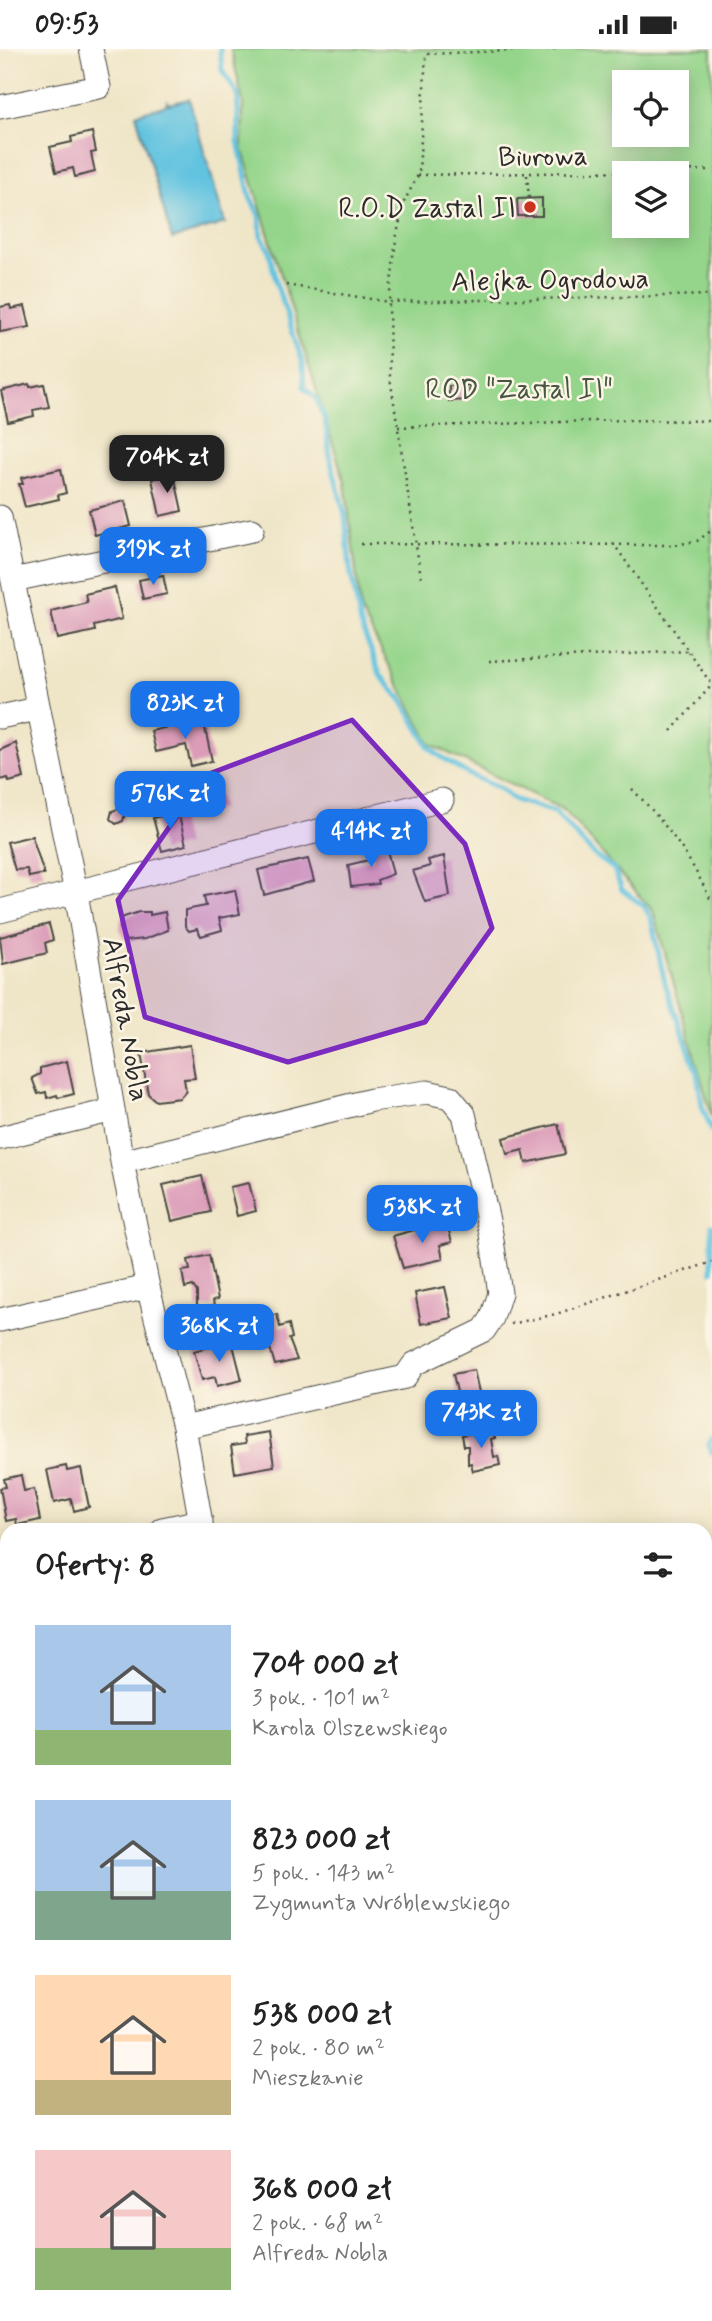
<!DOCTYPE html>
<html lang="pl">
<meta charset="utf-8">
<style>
:root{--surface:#fff;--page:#f2f2f2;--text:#222;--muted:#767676;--accent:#1a73e8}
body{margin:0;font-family:Mynerve,sans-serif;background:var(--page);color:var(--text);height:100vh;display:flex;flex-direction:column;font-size:26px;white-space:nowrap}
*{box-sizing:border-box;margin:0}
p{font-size:23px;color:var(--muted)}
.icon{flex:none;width:38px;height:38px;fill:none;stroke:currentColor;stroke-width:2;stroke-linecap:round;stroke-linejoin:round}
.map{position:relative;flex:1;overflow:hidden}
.panel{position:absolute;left:0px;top:1474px;width:712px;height:800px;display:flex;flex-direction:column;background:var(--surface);border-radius:21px 21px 0 0;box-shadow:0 4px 18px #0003}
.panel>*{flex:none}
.tools{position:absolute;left:612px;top:21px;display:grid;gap:14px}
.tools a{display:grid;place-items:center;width:77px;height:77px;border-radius:0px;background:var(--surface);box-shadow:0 4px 18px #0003;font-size:35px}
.price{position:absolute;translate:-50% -60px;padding:0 16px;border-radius:14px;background:var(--accent);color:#fff;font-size:23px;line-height:46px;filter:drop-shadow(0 2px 4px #0008)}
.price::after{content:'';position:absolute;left:50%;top:42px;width:21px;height:16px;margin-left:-10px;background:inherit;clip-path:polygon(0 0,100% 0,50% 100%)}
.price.on{background:#222;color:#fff}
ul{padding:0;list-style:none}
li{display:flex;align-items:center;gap:21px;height:175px;padding:0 35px}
li span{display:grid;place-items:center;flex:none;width:196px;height:140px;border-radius:0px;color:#555}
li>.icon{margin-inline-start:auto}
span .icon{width:84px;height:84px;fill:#fffc;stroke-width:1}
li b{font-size:30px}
h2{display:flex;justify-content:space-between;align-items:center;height:84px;padding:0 35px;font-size:30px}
.status{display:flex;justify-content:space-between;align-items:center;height:49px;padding:0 35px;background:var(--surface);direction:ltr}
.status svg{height:19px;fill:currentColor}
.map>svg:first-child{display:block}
</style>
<div class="status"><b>09:53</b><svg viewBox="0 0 49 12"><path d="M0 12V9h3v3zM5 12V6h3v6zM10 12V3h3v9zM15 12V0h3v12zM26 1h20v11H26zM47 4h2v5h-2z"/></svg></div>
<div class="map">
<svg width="712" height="2272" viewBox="0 0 712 2272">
<rect width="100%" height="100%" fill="#fcf5e5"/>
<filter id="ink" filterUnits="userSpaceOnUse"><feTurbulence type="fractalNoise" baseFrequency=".0143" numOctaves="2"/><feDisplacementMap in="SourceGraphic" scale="14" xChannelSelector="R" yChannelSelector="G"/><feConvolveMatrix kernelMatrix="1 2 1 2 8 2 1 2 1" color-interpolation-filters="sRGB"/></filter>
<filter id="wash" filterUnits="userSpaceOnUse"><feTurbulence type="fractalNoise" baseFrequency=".00686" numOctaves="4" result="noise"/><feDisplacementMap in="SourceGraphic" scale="28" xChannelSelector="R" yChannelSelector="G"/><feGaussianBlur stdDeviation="1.57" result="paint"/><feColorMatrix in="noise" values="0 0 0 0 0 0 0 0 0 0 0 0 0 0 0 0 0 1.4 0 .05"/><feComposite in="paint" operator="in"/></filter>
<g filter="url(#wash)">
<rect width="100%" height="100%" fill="#efe5c7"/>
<path fill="#95d58b" stroke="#60805b" stroke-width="2" fill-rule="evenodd" d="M231,0H712V1068L653,862L564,761L430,695L361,562L345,434L242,99L243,53ZM625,33H677V86H625ZM625,124H677V177H625Z
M7,2188V2266H199L196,2272H0V2190Z"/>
<path fill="#78b677" stroke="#527051" stroke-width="2" d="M712,1905V2095L705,2082V1906Z
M466,2266H608L607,2272H468Z"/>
<path fill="#62c3e0" stroke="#467786" stroke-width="2" d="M189,50L225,174L172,190L136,65L166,56L167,52L169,55Z"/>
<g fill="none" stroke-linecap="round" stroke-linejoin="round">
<path stroke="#62c3e0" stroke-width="5" d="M220,0L222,21L238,46V92L250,148L259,166L261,187L269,201L276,234L303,314L304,338L316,349L325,371L330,409L345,466L350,519L361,576L381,627L402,651L429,698L437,705L468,725L499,739L515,751L555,763L593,805L614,820L622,841L644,857L651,869L665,934L697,1024L702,1057L712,1082
M712,1176V1222
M712,1389L709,1396L712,1404"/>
</g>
<g id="blocks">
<path fill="#dc9cb9" d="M92,83L96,103L91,104L95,123L75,128L73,119L56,123L50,98L72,93L71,88Z
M542,149V167H518L517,150Z
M10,256L11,260L25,257L30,278L0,283V258Z
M29,335L30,338L44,335L49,358L33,361L34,367L8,373L1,342Z
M469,336L470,351L449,352V337Z
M61,420L66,444L58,446L59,450L25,458L19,435H23L21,429Z
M174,425L182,462L160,467L152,430Z
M125,452L131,477L95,486L89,461Z
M163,526L167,545L143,550L139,531Z
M115,538L122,570L94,577L95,582L57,590L51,562L87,553L85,545Z
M203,670L212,712L191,717L186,696L156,703L151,682Z
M16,694L24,729L9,733L8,729L0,731V701Z
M217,741L222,759L195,766L191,747Z
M118,760L125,764L123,772L116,775L110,770L112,762Z
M178,763L186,796L162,802L153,769Z
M32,787L44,825L29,828L27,820L15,821L7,793Z
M386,797L393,825L377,831L378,835L351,838L348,816L373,810L371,801Z
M444,807L450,847L425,853L413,822L430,817L428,811Z
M308,810L314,832L264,846L258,821Z
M235,841L240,865L219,869L222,881L201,887L197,880L189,882L185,877V861L206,857L204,847Z
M139,863H150V866L165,863L168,881L145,890L126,892L120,880L121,869Z
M49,875L53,891L45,894L47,904L3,915L0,888Z
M190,996L195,1029L184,1030L186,1042L180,1049L156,1052L148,1045L141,1004Z
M67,1012L74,1045L58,1049L57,1046L47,1049L46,1043L38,1045L32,1029L40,1025V1019Z
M558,1075L565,1105L526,1114L523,1101L507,1105L503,1089Z
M202,1127L211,1163L172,1172L163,1136Z
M249,1134L256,1162L237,1167L230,1138Z
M446,1172L452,1193L440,1196L443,1210L403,1219L393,1187Z
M209,1206L218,1250L213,1251L214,1257L197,1260V1243L193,1237L185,1239L182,1222L190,1221L188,1211Z
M445,1238L452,1269L421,1275L415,1244Z
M277,1265L280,1278L289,1275L292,1289L289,1290L297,1311L275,1316L270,1299L263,1300L255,1271Z
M232,1292L242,1331L217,1337L215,1328L202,1331L194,1302Z
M474,1321L482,1357L461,1361L453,1325Z
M493,1380L495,1389L491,1390L494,1408L498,1407L500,1416L473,1422L471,1414L468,1415V1397H464L462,1386Z
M269,1383L274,1417L235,1424L231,1397L245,1395L244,1387Z
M66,1417L67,1422L81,1419L89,1458L74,1462L71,1450L54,1454L47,1421Z
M21,1426L24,1442L34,1440L40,1471L17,1476L16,1470L6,1472L0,1439L6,1438L4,1430Z
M7,1816V1845L0,1847V1817Z"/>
</g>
</g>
<g filter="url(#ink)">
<use href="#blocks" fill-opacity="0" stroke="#484742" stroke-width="2"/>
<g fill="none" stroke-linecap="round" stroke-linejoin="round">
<defs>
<path id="minor" d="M0,58L99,38L91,0
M0,468L76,844L122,1113L148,1238L184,1378L202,1480
M13,531L252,481
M0,668L37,660
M0,862L442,751
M0,1089L113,1061
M122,1113L372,1051L427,1043L450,1048L464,1065L491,1185L500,1244L492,1269L484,1281L414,1315L405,1328L184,1378
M0,1271L148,1238
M162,1480L201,1472
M0,1516L7,1514
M0,1800L7,1798
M0,1998L7,1996
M0,2032L7,2030"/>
</defs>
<use href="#minor" stroke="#484742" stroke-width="25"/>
<path stroke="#484742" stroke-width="2.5" stroke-dasharray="2 5" stroke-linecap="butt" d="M418,126L712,121
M527,126L529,150
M286,236L389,253L712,246
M398,378L624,371L712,372
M613,494L712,636
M361,495L675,496L697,492L712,481
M421,528L390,328L389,253L396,190L404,153L419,124L426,5L556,0
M489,612L688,602
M671,682L712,636
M632,740C666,774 692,810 712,854
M511,1275L556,1265L712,1213
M705,1580L712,1578
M0,1733L7,1732
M705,1839L712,1835
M705,1849L712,1848
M540,2266L545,2272"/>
<use href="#minor" stroke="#fff" stroke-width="23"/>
</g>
</g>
<path fill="#7b2cbf" fill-opacity="0.2" stroke="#7b2cbf" stroke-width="5" stroke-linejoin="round" d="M352,671L465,795L492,879L425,973L288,1013L145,968L118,851L206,726Z"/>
<circle fill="#c8321e" stroke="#fcf5e5" stroke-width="2.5" cx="530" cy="158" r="7"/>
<g text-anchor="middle" stroke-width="5" stroke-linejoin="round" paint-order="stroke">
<g font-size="28" fill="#2b2b2b" stroke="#fcf5e5">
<text transform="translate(543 106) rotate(-1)" y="10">Biurowa</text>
<text transform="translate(550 230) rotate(-1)" y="10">Alejka Ogrodowa</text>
<text transform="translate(127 970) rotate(80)" y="10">Alfreda Nobla</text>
</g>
<g font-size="28" fill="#2b2b2b" stroke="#fcf5e5" text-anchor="end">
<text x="516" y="168">R.O.D Zastal II</text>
</g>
<g font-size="28" fill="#465643" stroke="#fcf5e5">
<text x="519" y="349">ROD "Zastal II"</text>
</g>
</g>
</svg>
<div class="tools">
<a><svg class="icon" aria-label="locate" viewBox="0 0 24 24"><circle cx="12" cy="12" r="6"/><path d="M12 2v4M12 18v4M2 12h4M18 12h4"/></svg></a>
<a><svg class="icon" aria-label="layers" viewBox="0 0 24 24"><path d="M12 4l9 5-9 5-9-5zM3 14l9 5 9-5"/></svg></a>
</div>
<b class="price on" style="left:167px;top:446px">704K zł</b>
<b class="price" style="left:153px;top:538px">319K zł</b>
<b class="price" style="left:185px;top:692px">823K zł</b>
<b class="price" style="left:170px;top:782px">576K zł</b>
<b class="price" style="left:371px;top:820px">414K zł</b>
<b class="price" style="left:422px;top:1196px">538K zł</b>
<b class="price" style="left:219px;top:1315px">368K zł</b>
<b class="price" style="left:481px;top:1401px">743K zł</b>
<section class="panel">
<h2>Oferty: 8<svg class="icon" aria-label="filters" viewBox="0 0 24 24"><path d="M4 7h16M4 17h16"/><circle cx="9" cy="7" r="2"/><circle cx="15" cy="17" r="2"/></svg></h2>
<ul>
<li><span style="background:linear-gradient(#a9c7e8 75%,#8fb573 0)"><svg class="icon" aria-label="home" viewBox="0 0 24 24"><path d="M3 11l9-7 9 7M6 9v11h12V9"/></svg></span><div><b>704 000 zł</b><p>3 pok. · 101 m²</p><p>Karola Olszewskiego</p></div></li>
<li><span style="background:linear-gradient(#a9c7e8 65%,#7fa58c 0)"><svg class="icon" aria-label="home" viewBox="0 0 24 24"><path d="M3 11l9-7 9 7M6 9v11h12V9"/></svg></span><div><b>823 000 zł</b><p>5 pok. · 143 m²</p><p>Zygmunta Wróblewskiego</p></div></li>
<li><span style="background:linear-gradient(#ffd9b3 75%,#c2b280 0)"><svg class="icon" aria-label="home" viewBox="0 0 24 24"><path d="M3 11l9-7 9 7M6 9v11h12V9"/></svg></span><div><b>538 000 zł</b><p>2 pok. · 80 m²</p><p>Mieszkanie</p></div></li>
<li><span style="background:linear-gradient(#f6c9c9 70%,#8fb573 0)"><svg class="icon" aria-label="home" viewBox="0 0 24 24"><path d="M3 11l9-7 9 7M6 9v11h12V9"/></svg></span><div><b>368 000 zł</b><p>2 pok. · 68 m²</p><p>Alfreda Nobla</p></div></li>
</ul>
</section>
</div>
